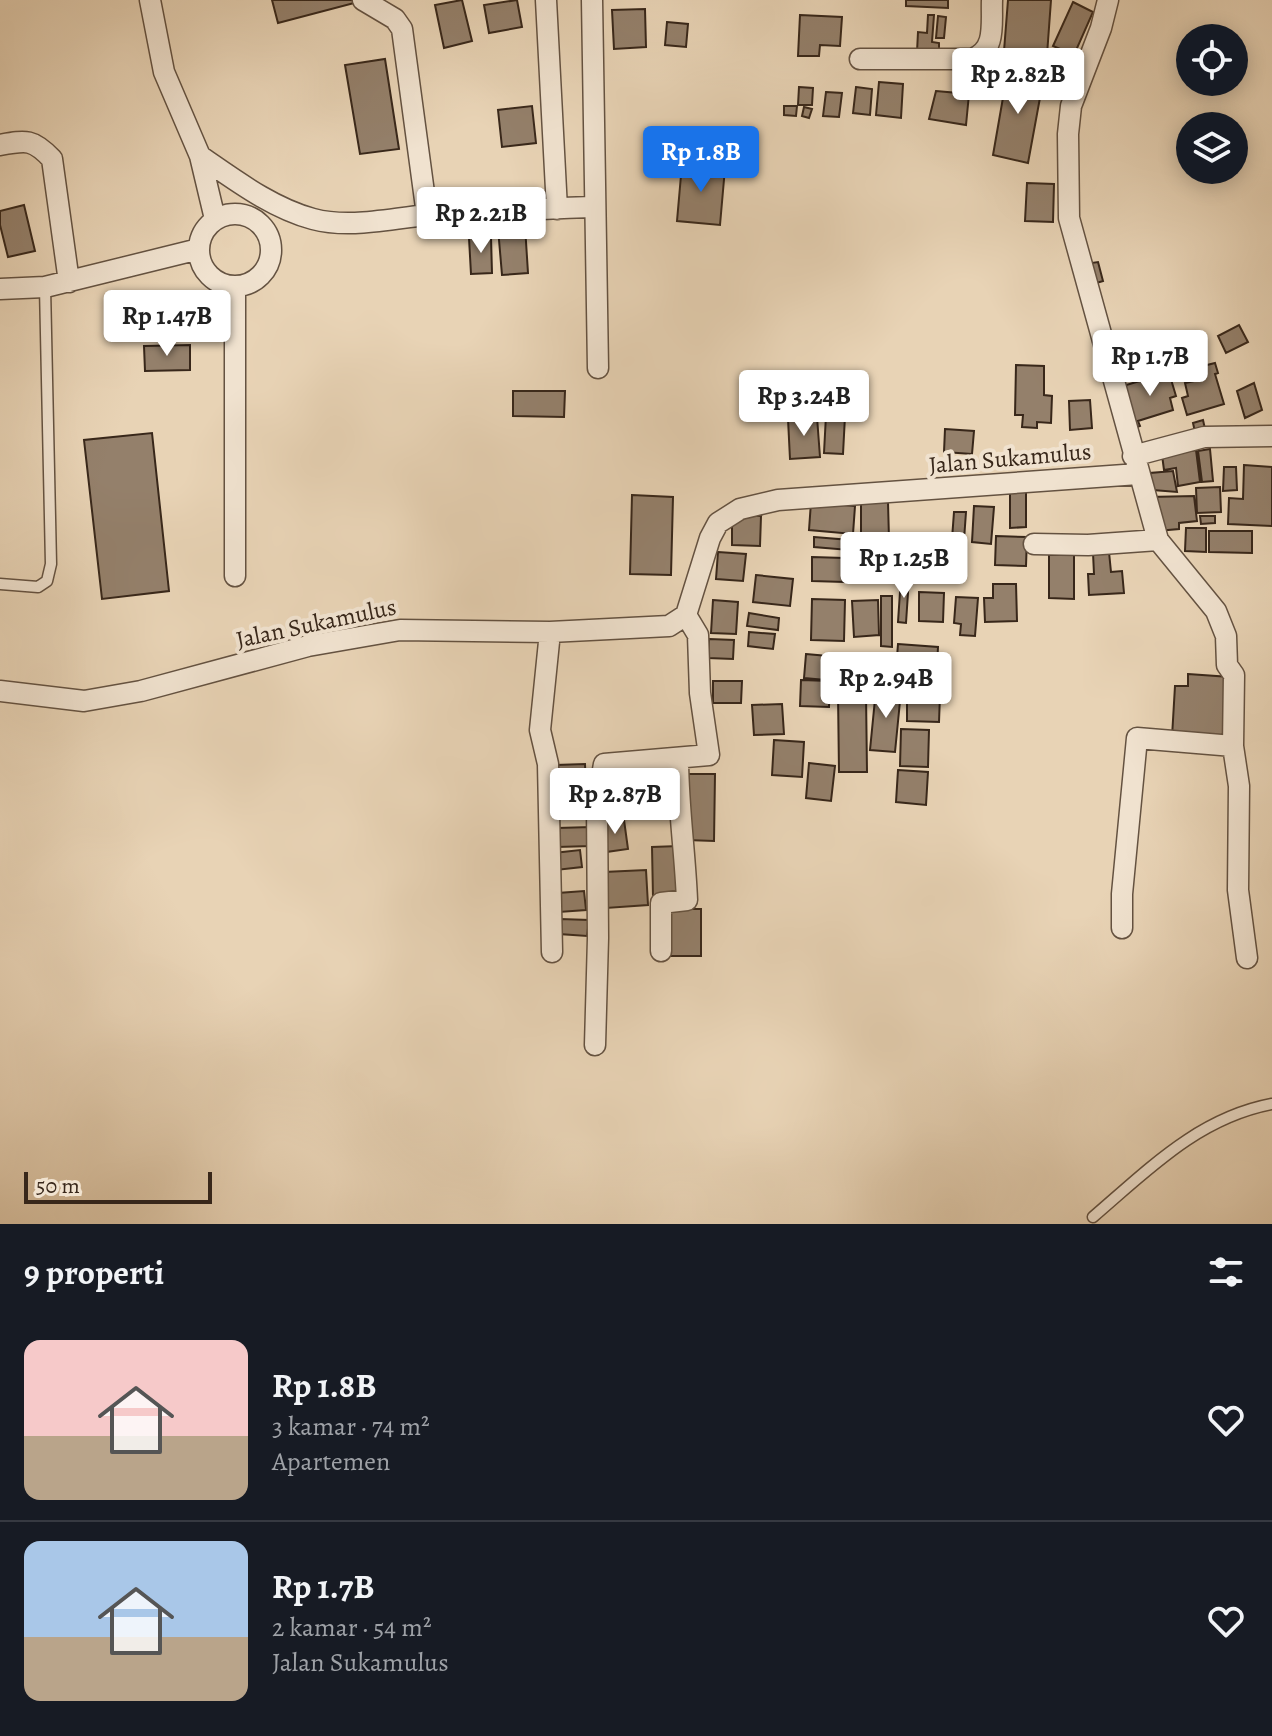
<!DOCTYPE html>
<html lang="id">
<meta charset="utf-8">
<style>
:root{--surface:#171b24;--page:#20242c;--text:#f1f3f6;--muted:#9ea1a6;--line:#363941;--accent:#1a73e8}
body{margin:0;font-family:Alegreya,serif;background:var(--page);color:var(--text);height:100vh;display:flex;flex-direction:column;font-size:30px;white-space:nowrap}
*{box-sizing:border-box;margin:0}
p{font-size:26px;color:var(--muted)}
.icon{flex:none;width:44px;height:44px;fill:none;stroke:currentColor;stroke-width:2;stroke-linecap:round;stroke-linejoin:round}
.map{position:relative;height:1224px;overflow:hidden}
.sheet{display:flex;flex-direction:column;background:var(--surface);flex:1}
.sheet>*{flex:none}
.controls{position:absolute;left:1176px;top:24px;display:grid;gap:16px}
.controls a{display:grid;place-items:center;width:72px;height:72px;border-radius:50%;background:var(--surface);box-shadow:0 4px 20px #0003;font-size:40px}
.scale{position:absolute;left:24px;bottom:20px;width:188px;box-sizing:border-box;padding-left:8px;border:4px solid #38271a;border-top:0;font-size:22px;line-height:28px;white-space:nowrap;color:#38271a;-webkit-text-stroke:6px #f0e2cf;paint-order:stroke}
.price{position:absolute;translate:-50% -68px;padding:0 18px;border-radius:8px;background:#fff;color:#222;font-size:26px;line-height:52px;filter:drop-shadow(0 2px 4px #0008)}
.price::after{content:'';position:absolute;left:50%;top:48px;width:24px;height:18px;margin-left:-12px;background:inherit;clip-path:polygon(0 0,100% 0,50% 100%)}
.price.current{background:var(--accent);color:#fff}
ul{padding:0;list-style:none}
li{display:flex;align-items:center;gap:24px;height:200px;padding:0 24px}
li+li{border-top:2px solid var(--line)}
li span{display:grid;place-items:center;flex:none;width:224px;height:160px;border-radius:16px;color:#555}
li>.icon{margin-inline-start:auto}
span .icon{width:96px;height:96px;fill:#fffc;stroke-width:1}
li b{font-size:34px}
h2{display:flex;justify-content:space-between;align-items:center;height:96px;padding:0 24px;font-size:34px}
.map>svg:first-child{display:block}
</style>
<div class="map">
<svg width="1272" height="1224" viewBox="0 0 1272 1224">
<rect width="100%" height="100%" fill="#e8d3b5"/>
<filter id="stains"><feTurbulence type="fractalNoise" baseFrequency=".0025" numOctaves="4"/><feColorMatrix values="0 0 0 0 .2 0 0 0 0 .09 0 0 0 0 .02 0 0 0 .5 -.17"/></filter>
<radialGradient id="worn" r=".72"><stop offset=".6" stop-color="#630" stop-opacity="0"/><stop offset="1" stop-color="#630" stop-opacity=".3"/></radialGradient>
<path fill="#94806b" stroke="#38271a" stroke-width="2" d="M272,0H358V2L278,23Z
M462,0L472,41L444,48L435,5Z
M517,0L522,27L489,33L484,5Z
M906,0H948V8L906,6Z
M1008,0H1051L1047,55L1004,51Z
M1073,2L1093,12L1074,55L1053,46Z
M645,9L646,47L614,49L612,10Z
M800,15L842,17L840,46L820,45L819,56H798Z
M928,15H934L932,42L939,43V53L917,52L918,32L927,33Z
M938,16L946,17L944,38H936Z
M667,22L688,24L686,47L665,45Z
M385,59L399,149L360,154L345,65Z
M1008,69L1044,76L1028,163L993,155Z
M879,82L903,84L901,118L876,115Z
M799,87L813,88L812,105H798Z
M856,87L872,89L870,115L853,113Z
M936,91L969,94L966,125L929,119Z
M826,92L842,93L839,117L823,116Z
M532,106L536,143L502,147L498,110Z
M784,106H797L796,116L784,115Z
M804,107L812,109L809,118L802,116Z
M682,164L725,168L720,225L677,221Z
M1027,183L1054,184L1053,222L1025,221Z
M24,205L35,251L8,257L0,225V211Z
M525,226L528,273L502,275L498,228Z
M491,237L492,273L471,274L469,238Z
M1098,262L1103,281L1090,285L1091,263Z
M1239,325L1248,342L1226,353L1218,336Z
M1136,335L1141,356L1121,361L1118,350L1130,347L1128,337Z
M190,345V370L145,371L144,346Z
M1215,363L1218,373L1215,374L1224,404L1187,415L1182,398L1188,396L1185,383L1199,380L1195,368Z
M1016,365L1044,366V395L1052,396L1051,423L1037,422V428L1022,427L1023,415H1015Z
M1163,374L1164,378L1170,376L1176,396L1170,398L1173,410L1138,421L1140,426L1135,428L1123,386Z
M1254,383L1262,410L1245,418L1237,391Z
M513,391H565L564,417L513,416Z
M827,396L846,397L843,454L824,453Z
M1090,400L1092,428L1070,430L1069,401Z
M817,417L820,457L790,459L788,419Z
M1203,420L1205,429L1195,432L1193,423Z
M945,429L974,431L972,454L944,452Z
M152,433L169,591L102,599L84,440Z
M1210,449L1213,481L1202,482L1198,451Z
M1196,450L1200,482L1178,486L1176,468L1164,470L1162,455Z
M1244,465L1272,467V526L1228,524L1229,498L1243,499Z
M1224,467H1236L1237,490L1223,491Z
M1173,471L1177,492L1153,490L1150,473Z
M1220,487L1221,512L1197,513L1196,488Z
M1010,490H1026V527L1010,528Z
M632,495L673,497L671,575L630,574Z
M1194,496L1197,521L1179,523V529L1157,531L1149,497Z
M811,502L855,506L853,534L809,530Z
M888,502L889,539H861V503Z
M974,506L994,507L991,544L972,542Z
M954,512H966L964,540L952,539Z
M732,516H761L760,546L732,545Z
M1200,516H1215V523L1201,524Z
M1186,528H1206V552L1185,551Z
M1209,531H1252V553L1209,552Z
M913,534L939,536L936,577L909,574Z
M996,536L1027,537L1026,566L995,565Z
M814,537L850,540L849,550L814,547Z
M856,540H892V578H856Z
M718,552L746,554L743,581L716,579Z
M1109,552L1111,572L1122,571L1124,593L1089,595L1088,574H1094L1093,553Z
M1049,555H1074V599L1049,598Z
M812,557L844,558V582L812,581Z
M756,575L793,579L790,606L753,602Z
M901,577L909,578L906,623L898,622Z
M993,584H1016L1017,621L985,622L984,598H993Z
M919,592L944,593L943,622L919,621Z
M881,596H892V647L881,646Z
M956,597L978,598L975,636L960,635L961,624L954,623Z
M812,599L845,600L844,641L811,640Z
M713,600L738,602L736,634L711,633Z
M878,600L879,635L854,637L852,601Z
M749,613L779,618L778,630L747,626Z
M749,632L775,634L773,649L748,646Z
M709,639L734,640L733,659L708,658Z
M898,644L938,647L936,686L895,683Z
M806,654L850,658L848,682L804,678Z
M1188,674L1230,677L1227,741L1172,737L1175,686H1188Z
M801,680L830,681L829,707L800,706Z
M713,681H742L741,703H713Z
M876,689L901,691L895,752L870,750Z
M838,694H866L867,772H839Z
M907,694L940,695L939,722L907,721Z
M782,704L784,734L754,735L752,705Z
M901,729L929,730L928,767L900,766Z
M774,740L804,742L802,777L772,775Z
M676,760L677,789L649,791L647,761Z
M809,763L835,766L831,801L806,798Z
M585,764L587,814L559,815L556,765Z
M898,770L928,772L926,805L896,802Z
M687,774H715L714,841L687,840Z
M607,788L630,789L629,817L607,816Z
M624,820L628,849L606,852L602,822Z
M591,827V846L557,847V828Z
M679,846L681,896L653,897L652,847Z
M580,850L582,867L556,870L554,853Z
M646,870L648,905L606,908L604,872Z
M584,891L586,910L559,912L558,893Z
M669,909H701V956H668Z
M560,919L589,920L587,936L559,934Z"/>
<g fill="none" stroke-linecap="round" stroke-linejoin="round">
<defs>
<path id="lane" d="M0,584L38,587L47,581L51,564L45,287
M1093,1217C1148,1170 1198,1118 1272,1104"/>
<path id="street" d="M150,0L164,72L200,156L215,219
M363,0L395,19L402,29L427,215
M546,0L557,209
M592,0L598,368
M1108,0L1101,28L1071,106L1068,134L1069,218L1158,540L1216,611L1226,636L1227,665L1234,675L1233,746L1239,786L1238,890L1247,958
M860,59H972C997,50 991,23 992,0
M0,145C27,140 33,139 52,159L69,282
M200,156C235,180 272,208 313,219C351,229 391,218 429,215C484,211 540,209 595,207
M199 250a36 36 0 1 1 72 0a36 36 0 1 1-72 0Z
M235,287V576
M0,289L45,287L199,249
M1133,456L1204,437L1272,436
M1034,544L1088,545L1158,540
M550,632L540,730L548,764L552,952
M0,691L84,701L141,691L308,646L400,630L550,632L669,626L686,615L710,538L718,523L740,509L778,500L1138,474
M1122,928V894L1137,738L1233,746
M661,951V903L687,900C685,852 678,805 678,758
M595,1045L598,938L597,804L604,764L709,755L700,693L698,635L686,615"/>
</defs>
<use href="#lane" stroke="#645241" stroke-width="13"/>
<use href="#street" stroke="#645241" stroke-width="23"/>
<use href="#lane" stroke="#f0e2cf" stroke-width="10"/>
<use href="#street" stroke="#f0e2cf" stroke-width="20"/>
</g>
<g text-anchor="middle" stroke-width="8" stroke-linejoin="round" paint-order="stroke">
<g font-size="24" fill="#38271a" stroke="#f0e2cf">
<text transform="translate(1010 458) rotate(-5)" y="8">Jalan Sukamulus</text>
<text transform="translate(316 623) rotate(-12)" y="8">Jalan Sukamulus</text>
</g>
</g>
<rect width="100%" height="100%" filter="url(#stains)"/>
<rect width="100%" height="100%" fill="url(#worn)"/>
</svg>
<div class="controls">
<a><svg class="icon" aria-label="locate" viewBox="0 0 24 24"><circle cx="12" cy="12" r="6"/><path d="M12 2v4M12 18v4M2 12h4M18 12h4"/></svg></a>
<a><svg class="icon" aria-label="layers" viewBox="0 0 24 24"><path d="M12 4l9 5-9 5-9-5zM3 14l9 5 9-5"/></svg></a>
</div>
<div class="scale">50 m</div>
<b class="price" style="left:1018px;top:116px">Rp 2.82B</b>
<b class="price current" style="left:701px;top:194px">Rp 1.8B</b>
<b class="price" style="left:481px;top:255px">Rp 2.21B</b>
<b class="price" style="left:167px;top:358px">Rp 1.47B</b>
<b class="price" style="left:1150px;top:398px">Rp 1.7B</b>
<b class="price" style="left:804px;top:438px">Rp 3.24B</b>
<b class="price" style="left:904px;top:600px">Rp 1.25B</b>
<b class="price" style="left:886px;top:720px">Rp 2.94B</b>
<b class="price" style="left:615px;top:836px">Rp 2.87B</b>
</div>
<section class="sheet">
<h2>9 properti<svg class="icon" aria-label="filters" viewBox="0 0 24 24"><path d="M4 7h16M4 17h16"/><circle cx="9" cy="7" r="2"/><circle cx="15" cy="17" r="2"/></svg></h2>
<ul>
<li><span style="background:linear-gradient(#f6c9c9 60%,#b9a48a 0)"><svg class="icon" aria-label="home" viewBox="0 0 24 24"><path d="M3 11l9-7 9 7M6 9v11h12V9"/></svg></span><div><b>Rp 1.8B</b><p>3 kamar · 74 m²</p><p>Apartemen</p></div><svg class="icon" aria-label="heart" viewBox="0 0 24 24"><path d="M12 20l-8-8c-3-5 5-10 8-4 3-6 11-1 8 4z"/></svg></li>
<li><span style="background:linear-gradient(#a9c7e8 60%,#b9a48a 0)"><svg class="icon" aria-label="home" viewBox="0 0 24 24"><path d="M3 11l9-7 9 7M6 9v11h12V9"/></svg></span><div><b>Rp 1.7B</b><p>2 kamar · 54 m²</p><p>Jalan Sukamulus</p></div><svg class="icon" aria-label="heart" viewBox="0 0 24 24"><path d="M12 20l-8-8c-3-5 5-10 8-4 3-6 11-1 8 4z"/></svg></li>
</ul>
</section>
